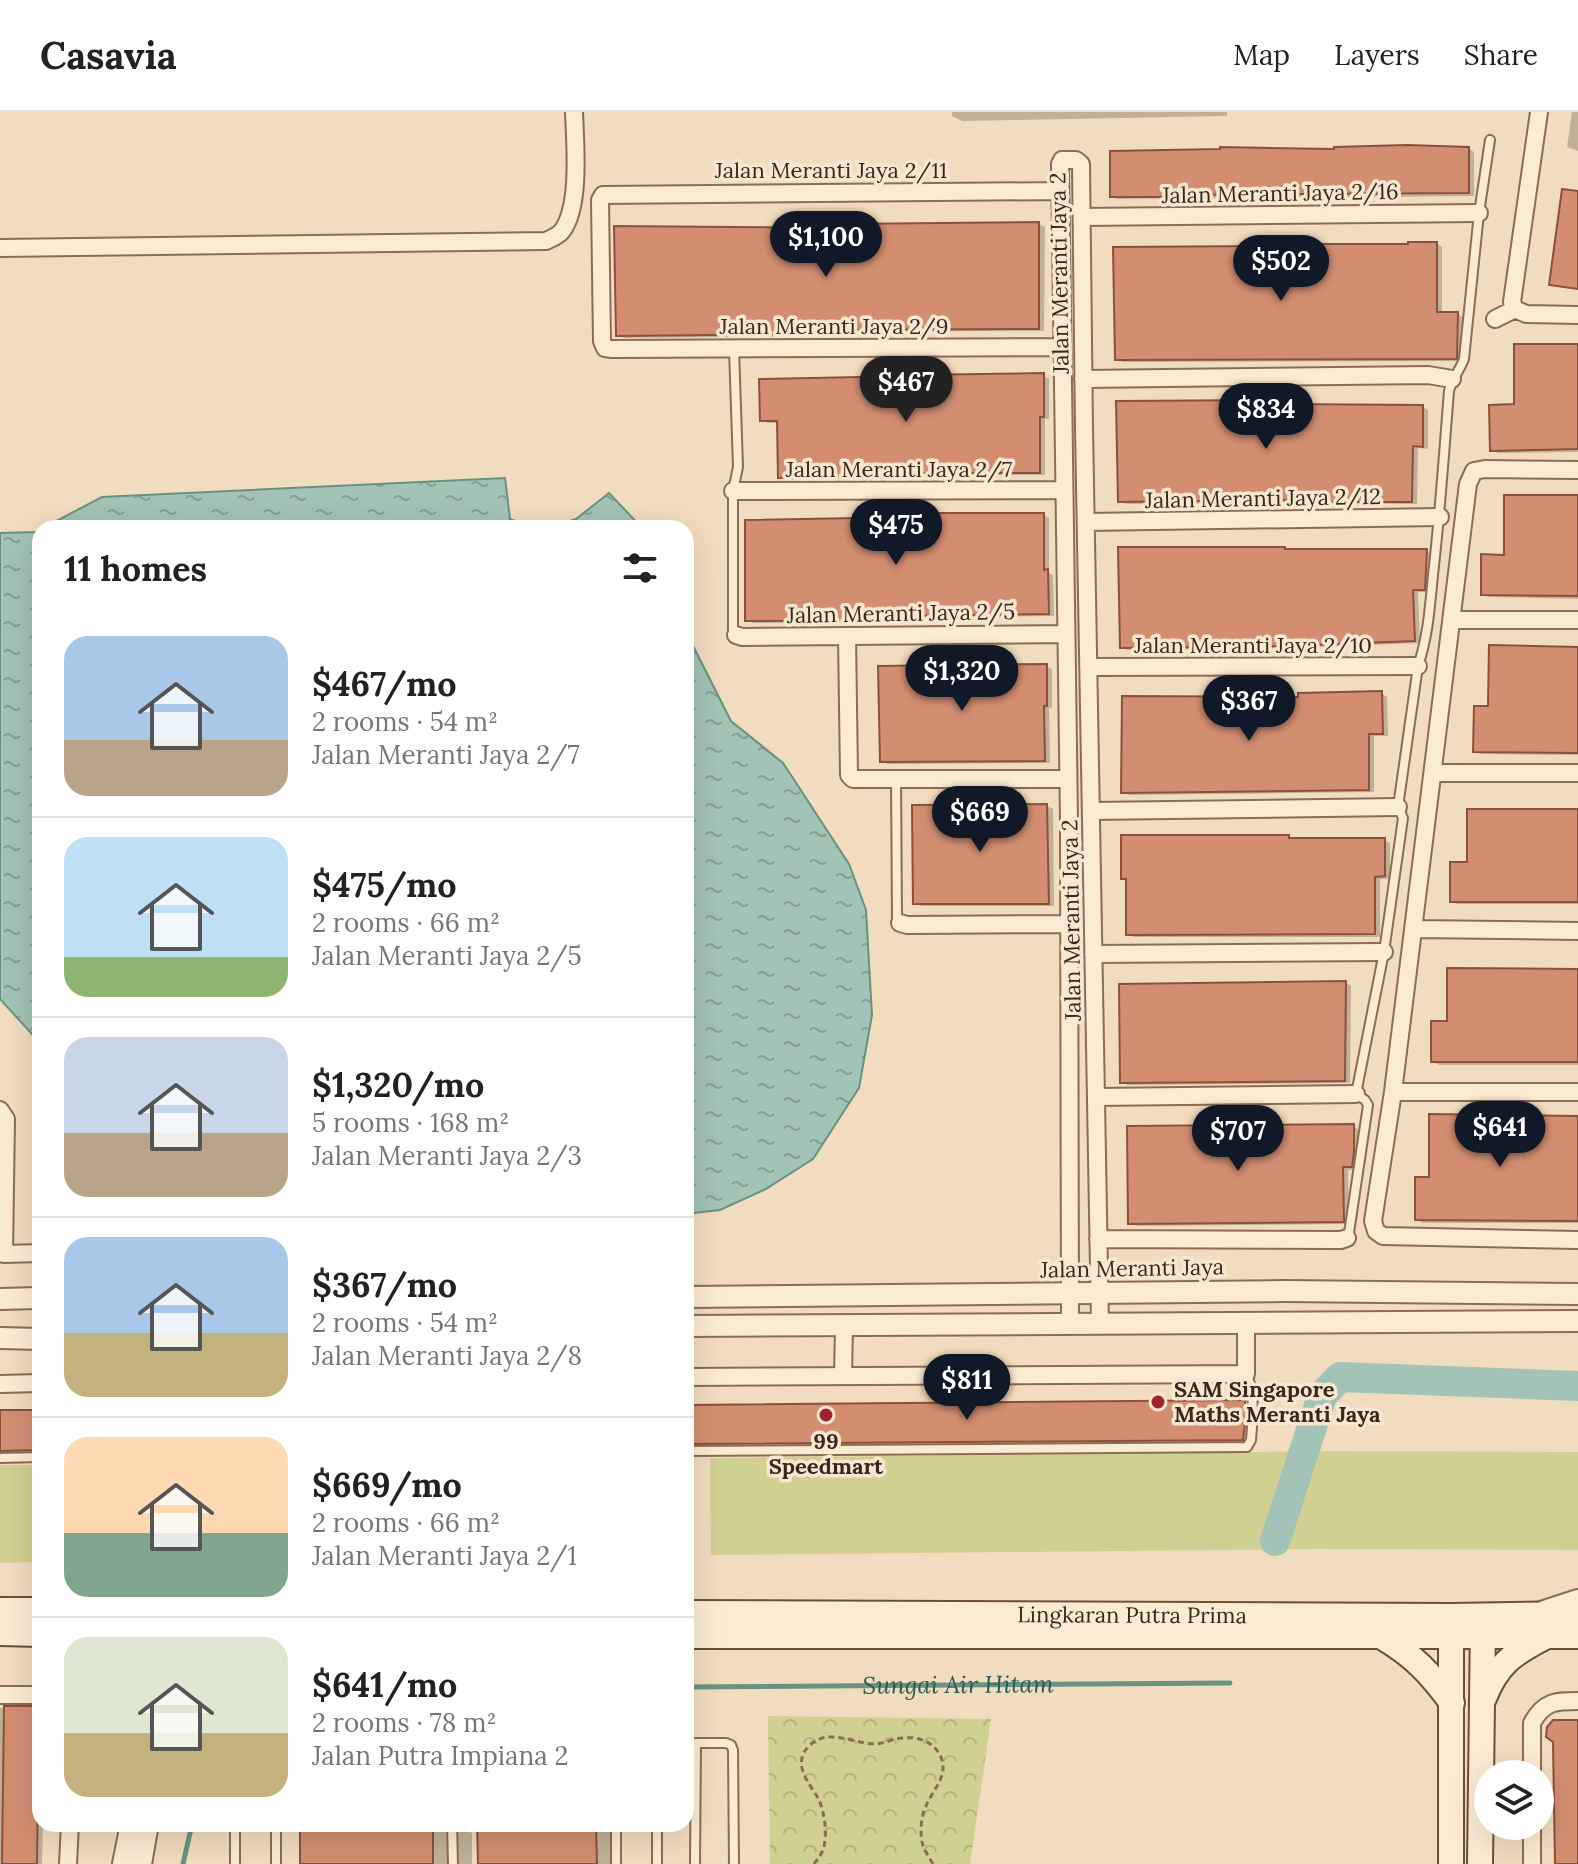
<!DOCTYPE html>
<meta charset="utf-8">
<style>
:root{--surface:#fff;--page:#f6f6f6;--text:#222;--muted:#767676;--line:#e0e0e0;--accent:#111827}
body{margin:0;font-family:Lora,serif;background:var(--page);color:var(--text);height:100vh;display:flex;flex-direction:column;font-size:30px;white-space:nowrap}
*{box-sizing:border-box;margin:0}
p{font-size:26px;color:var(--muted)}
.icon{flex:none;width:44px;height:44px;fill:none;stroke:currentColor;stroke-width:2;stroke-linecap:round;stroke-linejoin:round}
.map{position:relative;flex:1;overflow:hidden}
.side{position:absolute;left:32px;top:408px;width:662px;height:1312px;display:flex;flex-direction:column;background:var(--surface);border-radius:24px;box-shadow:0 8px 32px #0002}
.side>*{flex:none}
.tools{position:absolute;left:1474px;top:1648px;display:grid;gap:16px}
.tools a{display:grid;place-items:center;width:80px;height:80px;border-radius:50%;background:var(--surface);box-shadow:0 8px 32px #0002;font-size:40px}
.price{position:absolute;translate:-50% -68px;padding:0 18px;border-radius:28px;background:var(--accent);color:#fff;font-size:26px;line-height:52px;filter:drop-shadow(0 2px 4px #0008)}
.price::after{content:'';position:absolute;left:50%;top:48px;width:24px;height:18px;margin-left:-12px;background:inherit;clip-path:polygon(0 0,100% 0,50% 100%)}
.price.current{background:#222;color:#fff}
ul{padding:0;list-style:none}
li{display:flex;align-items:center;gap:24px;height:200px;padding:0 32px}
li+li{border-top:2px solid var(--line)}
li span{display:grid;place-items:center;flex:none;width:224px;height:160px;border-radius:24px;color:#555}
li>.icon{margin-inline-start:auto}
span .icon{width:96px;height:96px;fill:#fffc;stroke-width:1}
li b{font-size:34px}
h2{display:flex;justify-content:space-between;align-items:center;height:96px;padding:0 32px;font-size:34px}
header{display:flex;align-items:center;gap:48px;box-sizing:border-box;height:112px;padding:0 40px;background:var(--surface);border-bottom:2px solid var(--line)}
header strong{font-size:38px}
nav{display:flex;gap:44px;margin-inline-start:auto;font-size:28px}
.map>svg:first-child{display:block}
</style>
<header>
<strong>Casavia</strong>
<nav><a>Map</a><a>Layers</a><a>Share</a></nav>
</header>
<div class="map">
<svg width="1578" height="1752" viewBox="0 0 1578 1752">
<defs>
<pattern id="park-crowns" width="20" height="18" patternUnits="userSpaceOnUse" patternTransform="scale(2)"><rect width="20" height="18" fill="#d0d092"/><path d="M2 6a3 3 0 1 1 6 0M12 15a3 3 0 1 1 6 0" fill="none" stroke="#b3b37d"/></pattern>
<pattern id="water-ripples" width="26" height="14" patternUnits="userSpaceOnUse" patternTransform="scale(2)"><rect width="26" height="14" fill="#a3c3b6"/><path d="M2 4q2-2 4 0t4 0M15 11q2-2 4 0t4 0" fill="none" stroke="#869e93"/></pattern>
</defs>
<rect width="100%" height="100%" fill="#f1dcbf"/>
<path fill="#d0d092" d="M1332,1339L1578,1340V1438L1319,1437L711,1443L710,1346Z
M0,1353H40V1450L0,1451Z"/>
<path fill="url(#park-crowns)" d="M768,1604L991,1607L970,1752H770Z"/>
<path fill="url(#water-ripples)" stroke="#699283" stroke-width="2" d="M505,366L510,407L532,416H43L102,385Z
M609,381L642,416H548L576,407Z
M40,418V931L0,887V421L36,420Z
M686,520L731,609L783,651L849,752L866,798L872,903L859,976L813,1047L764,1078L720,1098L686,1102Z"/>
<path fill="#0003" d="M952,0H1227V4L962,9L952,4Z
M1572,0H1578V39L1567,35Z
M1469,37L1474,40V84L1117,87L1112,84L1336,39Z
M1039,112L1045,115L1044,219L833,220L834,224L624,226L618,223L843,118Z
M1437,132L1442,135V202H1457L1463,205L1462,249L1122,250L1117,246L1410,134Z
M1578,234V340L1498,341L1492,338L1516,294Z
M1043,263L1049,267V307H1045V363H902V365L786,368L780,364L779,311H768L762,308Z
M1282,290L1289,294L1423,295L1428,298V337L1418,336L1417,392L1301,391L1126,392L1120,389Z
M1578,385V487L1489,485L1483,482L1506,445Z
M1043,403L1049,406V461L1053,463L1054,504L905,506V510L753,511L747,508Z
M1426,439L1432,442L1430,480H1418L1420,531L1293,536L1127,538L1122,535Z
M1578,537V643L1480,642L1475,639L1490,596Z
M1046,554L1052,557V596H1049L1050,651L887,652L882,649Z
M1381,581L1387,585L1388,624H1374V680L1129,683L1123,680L1300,587Z
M1047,694L1053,697L1054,794H921L915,790Z
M1578,699V792H1457L1452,789L1469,752Z
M1288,725L1294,728H1384L1390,731V767H1380V825H1134L1128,822V769L1123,766Z
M1578,859V953H1439L1433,949L1449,911Z
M1346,871L1351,874L1350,971L1127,973L1122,969Z
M1578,1006V1111H1422L1417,1107L1430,1067Z
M1353,1014L1359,1018V1044L1357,1058H1348L1349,1112L1136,1114L1130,1111Z
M1245,1290L1254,1295L1252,1332L686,1341V1296Z
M40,1299V1342L0,1348V1300Z
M0,1596L40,1597V1712H43L42,1752H0Z
M302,1712H456L472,1721V1752H302Z
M479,1712H615V1752H480Z"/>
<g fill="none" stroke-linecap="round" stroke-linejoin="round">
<g stroke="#699283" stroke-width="5">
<path id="s1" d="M686,1575L1230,1571"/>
<path d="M183,1752L192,1712"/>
</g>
<path stroke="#a3c3b6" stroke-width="30" d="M1275,1429L1322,1284L1340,1265L1578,1274"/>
</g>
<path fill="#d38e72" stroke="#8d503a" stroke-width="2" d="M1407,33L1469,35V81L1175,83V85H1110V39L1220,37V35L1334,37V35Z
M1562,77L1578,79V177L1549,173Z
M1039,110V217L828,218V222L616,224L614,114L841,116V112Z
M1408,130H1437V200H1458L1457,247L1115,248L1113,135L1261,134V132H1408Z
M1514,232H1578V337L1490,339L1489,293L1514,292Z
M1044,261V305H1040V361H897V363L778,366L777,309H760L759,267L908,264V263Z
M1283,288V292L1423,293V335L1413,334L1412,390H1296V388L1118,390L1116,289Z
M1504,383H1578V484L1481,483V442L1504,443Z
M910,401H1044V458L1048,457L1049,502L900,504V508L745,509V408L910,405Z
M1118,435H1285V437H1427L1425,478H1413L1415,529L1286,534L1120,536Z
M1489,533L1578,535V641L1473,640L1474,594H1488Z
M1047,552V594H1044L1045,649L880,650L878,554Z
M1382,579L1383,622H1369V678L1121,681L1122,584L1298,585V581Z
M1047,692L1049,792H913L912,693Z
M1467,697H1578V790H1450V750H1467Z
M1121,723H1289V726H1385V764L1375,765V822L1126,823V767H1121Z
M1447,856L1578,857V950H1431V909H1447Z
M1346,869L1345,969L1120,971L1119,872Z
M1429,1002L1578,1004V1109L1415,1108V1065H1429Z
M1354,1012V1040L1352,1055H1343L1344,1110L1128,1112L1127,1014Z
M1245,1288L1246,1302L1243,1328L686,1332V1293Z
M0,1298H40V1338L0,1339Z
M4,1594H39L37,1752H2Z
M1553,1608H1578V1752H1555L1553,1630L1546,1625L1547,1615Z
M300,1712H433V1752H300Z
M477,1712H596L597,1752H478Z"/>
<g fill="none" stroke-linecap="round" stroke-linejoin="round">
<defs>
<path id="service" d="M734,237L738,355L733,379V518L736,522
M896,667L897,805L900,811
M1347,1126L1349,1121L1368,993L1365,988L1356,982L1384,840L1403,706L1398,695L1418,554C1428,525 1430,494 1433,463C1440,402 1444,341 1449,279C1452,267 1460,258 1464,247L1479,101L1490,28
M686,1339L1247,1335L1251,1328L1253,1302L1252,1276L1246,1262
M0,1346L40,1345
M686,1631H726L731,1633L733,1638L734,1752
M276,1712V1752
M452,1712L453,1752
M616,1712V1752
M657,1712V1752
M235,1752V1712
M695,1752L696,1631"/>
<path id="minor" d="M1060,79L603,83L600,88L602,229L605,236L612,237L1062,235
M1082,105L1479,101
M0,136L546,129C552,126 558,124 562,119C581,94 575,31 574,0
M1515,197L1512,190L1539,0
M1495,207L1515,197L1526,202L1578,203
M1083,267L1428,263L1452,267
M1578,358L1485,357L1474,359L1468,372L1393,980L1373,1109L1376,1119L1383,1124L1578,1128
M733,379L1064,378
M1086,410L1440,405
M1452,508H1578
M736,523L742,525L1066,522
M847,524L849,663L853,667H1068
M1088,555L1418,554
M1434,661H1578
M1091,699L1398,695
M900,811L907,813L1069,812
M1413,817L1578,819
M1093,842L1384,840
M1393,980H1578
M1096,985L1356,982
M0,998L6,1007L4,1142L0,1141
M1098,1127L1341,1128L1347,1126
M4,1142L40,1141
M1070,1212L1069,709L1060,52L1062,48H1076L1081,52L1084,316L1100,1212
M843,1264L844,1214
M686,1265L1246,1262V1211
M0,1272L40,1271
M0,1583H40
M1532,1662V1611C1544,1589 1556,1589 1578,1589
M1532,1714V1752
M68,1752L70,1712"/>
<path id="tertiary" d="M686,1185L1285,1179L1578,1182
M0,1187L40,1186
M686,1214L1578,1209
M0,1226L40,1227
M1544,1499L1578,1488
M123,1752L131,1712
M141,1752L148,1712"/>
<g id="secondary">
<path d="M0,1498H40"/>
<path id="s2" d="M686,1501L1451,1504L1578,1502"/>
<path d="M1451,1510V1752"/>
<path d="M0,1521L40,1522"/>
<path d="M686,1524H1578"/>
<path d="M1382,1525C1414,1544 1430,1561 1452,1591"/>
<path d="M1484,1586C1497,1553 1512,1542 1543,1526"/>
<path d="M1480,1752L1483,1509"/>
</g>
</defs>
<use href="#service" stroke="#8c6c56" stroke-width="12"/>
<use href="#minor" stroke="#8c6c56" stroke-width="20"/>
<use href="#tertiary" stroke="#8c6c56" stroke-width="24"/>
<use href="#secondary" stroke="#6e4d39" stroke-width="28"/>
<path stroke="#8c6c56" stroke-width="3" stroke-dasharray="6 4" stroke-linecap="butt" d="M814,1752C816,1749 819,1746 821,1742C829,1728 825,1702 819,1688C810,1671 790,1652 810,1633C829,1616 851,1631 874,1632C880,1632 885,1630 892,1628C910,1623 930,1625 940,1643C950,1663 933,1677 926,1694C921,1704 920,1719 922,1730C924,1738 929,1745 933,1752"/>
<use href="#service" stroke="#fcebd3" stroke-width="8"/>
<use href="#minor" stroke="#fcebd3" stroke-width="16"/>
<use href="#tertiary" stroke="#fcebd3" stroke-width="20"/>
<use href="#secondary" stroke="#fcebd3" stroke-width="24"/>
</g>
<g fill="#a02132" stroke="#f8e7d0" stroke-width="3">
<circle cx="1158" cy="1290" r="8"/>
<circle cx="826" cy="1303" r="8"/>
</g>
<g text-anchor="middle" stroke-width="7" stroke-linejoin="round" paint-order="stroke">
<g font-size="22" fill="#3a271c" stroke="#f8e7d0">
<text x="831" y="66">Jalan Meranti Jaya 2/11</text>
<text transform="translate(1280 81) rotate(-1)" y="8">Jalan Meranti Jaya 2/16</text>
<text transform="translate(1059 161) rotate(-91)" y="8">Jalan Meranti Jaya 2</text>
<text x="834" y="222">Jalan Meranti Jaya 2/9</text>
<text x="899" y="365">Jalan Meranti Jaya 2/7</text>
<text transform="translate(1263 386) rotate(-1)" y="8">Jalan Meranti Jaya 2/12</text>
<text transform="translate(901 501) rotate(-1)" y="8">Jalan Meranti Jaya 2/5</text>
<text x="1253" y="541">Jalan Meranti Jaya 2/10</text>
<text transform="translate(1071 808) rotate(-91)" y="8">Jalan Meranti Jaya 2</text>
<text transform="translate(1132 1156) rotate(-1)" y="8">Jalan Meranti Jaya</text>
<text dy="8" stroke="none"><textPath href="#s2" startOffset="446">Lingkaran Putra Prima</textPath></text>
</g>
<g font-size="22" font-weight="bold" fill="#3a271c" stroke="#f8e7d0" text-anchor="start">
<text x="1174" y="1285">SAM Singapore<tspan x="1174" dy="25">Maths Meranti Jaya</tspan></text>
<text x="826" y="1337" text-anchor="middle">99<tspan x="826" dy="25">Speedmart</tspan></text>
</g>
<g font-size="24" font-style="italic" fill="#2a5b52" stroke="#f8e7d0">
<text dy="8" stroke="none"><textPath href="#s1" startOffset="272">Sungai Air Hitam</textPath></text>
</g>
</g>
</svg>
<div class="tools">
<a><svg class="icon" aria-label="layers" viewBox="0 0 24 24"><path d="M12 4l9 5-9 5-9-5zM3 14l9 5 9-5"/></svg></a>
</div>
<b class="price" style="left:826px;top:167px">$1,100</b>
<b class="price" style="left:1281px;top:191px">$502</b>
<b class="price current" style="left:906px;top:312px">$467</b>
<b class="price" style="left:1266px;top:339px">$834</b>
<b class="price" style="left:896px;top:455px">$475</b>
<b class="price" style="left:962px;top:601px">$1,320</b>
<b class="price" style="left:1249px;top:631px">$367</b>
<b class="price" style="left:980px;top:742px">$669</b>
<b class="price" style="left:1500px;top:1057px">$641</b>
<b class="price" style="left:1238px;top:1061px">$707</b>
<b class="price" style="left:967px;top:1310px">$811</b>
<section class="side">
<h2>11 homes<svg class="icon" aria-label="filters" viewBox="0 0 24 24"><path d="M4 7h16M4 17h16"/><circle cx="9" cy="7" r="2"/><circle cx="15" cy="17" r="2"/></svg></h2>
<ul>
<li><span style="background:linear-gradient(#a9c7e8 65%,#b9a48a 0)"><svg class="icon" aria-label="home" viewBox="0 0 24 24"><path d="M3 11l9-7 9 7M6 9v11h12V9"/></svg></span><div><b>$467/mo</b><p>2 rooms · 54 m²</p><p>Jalan Meranti Jaya 2/7</p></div></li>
<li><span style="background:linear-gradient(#bfe0f5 75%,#8fb573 0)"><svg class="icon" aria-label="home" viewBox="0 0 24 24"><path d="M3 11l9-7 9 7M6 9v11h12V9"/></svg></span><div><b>$475/mo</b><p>2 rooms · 66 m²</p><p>Jalan Meranti Jaya 2/5</p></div></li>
<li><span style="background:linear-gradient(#c9d6e8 60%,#b9a48a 0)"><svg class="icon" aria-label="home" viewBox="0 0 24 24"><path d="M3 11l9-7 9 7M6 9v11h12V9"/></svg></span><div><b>$1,320/mo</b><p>5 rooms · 168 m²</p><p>Jalan Meranti Jaya 2/3</p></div></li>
<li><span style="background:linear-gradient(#a9c7e8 60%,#c2b280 0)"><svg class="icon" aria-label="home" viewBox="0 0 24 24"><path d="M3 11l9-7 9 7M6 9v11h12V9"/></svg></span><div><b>$367/mo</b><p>2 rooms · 54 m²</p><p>Jalan Meranti Jaya 2/8</p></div></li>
<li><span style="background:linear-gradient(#ffd9b3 60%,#7fa58c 0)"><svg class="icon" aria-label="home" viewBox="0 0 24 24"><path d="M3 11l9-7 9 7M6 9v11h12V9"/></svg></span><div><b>$669/mo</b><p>2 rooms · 66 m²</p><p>Jalan Meranti Jaya 2/1</p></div></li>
<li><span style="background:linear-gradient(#dfe7d0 60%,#c2b280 0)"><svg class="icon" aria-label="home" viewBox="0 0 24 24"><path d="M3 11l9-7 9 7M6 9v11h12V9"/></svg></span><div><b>$641/mo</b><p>2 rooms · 78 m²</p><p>Jalan Putra Impiana 2</p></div></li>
</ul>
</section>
</div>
